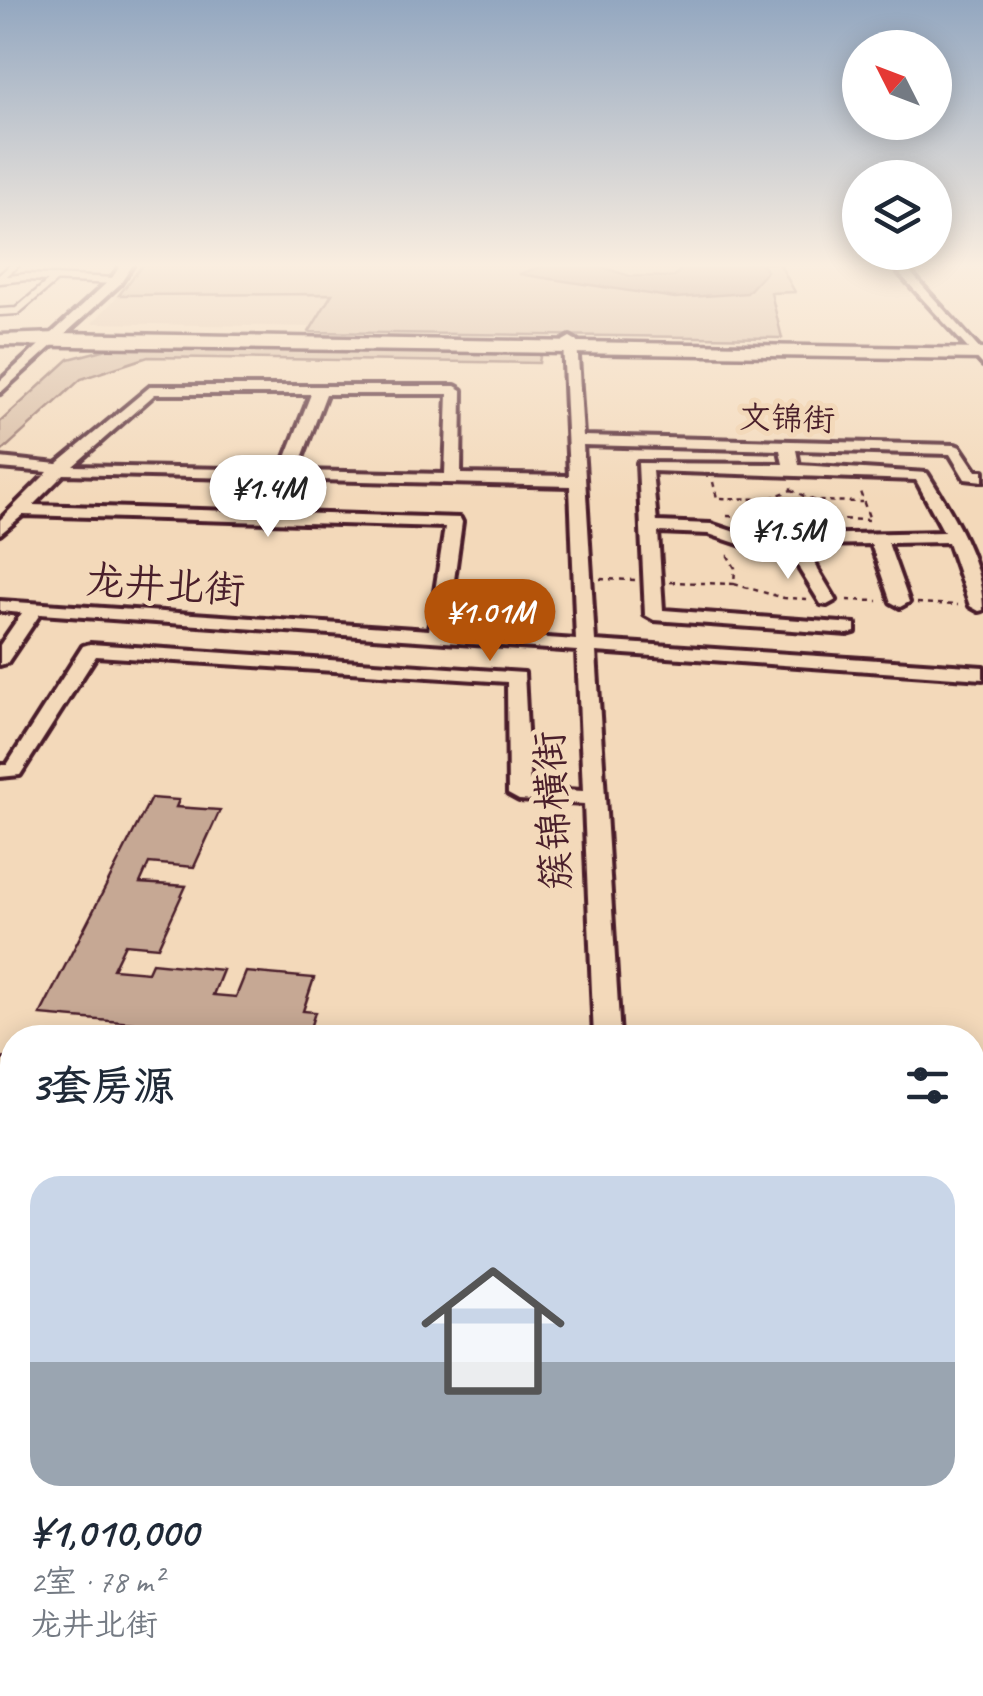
<!DOCTYPE html>
<html lang="zh">
<meta charset="utf-8">
<style>
:root{--surface:#fff;--page:#f6f6f7;--text:#1f2937;--muted:#747a83;--accent:#b45309}
body{margin:0;font-family:Caveat,"LXGW WenKai TC",sans-serif;background:var(--page);color:var(--text);height:100vh;display:flex;flex-direction:column;font-size:38px;white-space:nowrap}
*{box-sizing:border-box;margin:0}
p{font-size:32px;color:var(--muted)}
.icon{flex:none;width:55px;height:55px;fill:none;stroke:currentColor;stroke-width:2;stroke-linecap:round;stroke-linejoin:round}
.map{position:relative;flex:1;overflow:hidden}
.panel{position:absolute;left:0px;top:1025px;width:985px;height:672px;display:flex;flex-direction:column;background:var(--surface);border-radius:40px 40px 0 0;box-shadow:0 5px 25px #0003}
.panel>*{flex:none}
.needle{width:65px;rotate:312deg}
.controls{position:absolute;left:842px;top:30px;display:grid;gap:20px}
.controls a{display:grid;place-items:center;width:110px;height:110px;border-radius:50%;background:var(--surface);box-shadow:0 5px 25px #0003;font-size:50px}
.price{position:absolute;translate:-50% -85px;padding:0 22px;border-radius:35px;background:#fff;color:#222;font-size:32px;line-height:65px;filter:drop-shadow(0 2px 5px #0008)}
.price::after{content:'';position:absolute;left:50%;top:60px;width:30px;height:22px;margin-left:-15px;background:inherit;clip-path:polygon(0 0,100% 0,50% 100%)}
.price.active{background:var(--accent);color:#fff}
ul{padding:0;list-style:none}
li{display:grid;align-content:center;gap:20px;height:530px;padding:0 30px}
li span{display:grid;place-items:center;height:310px;border-radius:30px;color:#555}
li>.icon{margin-inline-start:auto}
span .icon{width:180px;height:180px;fill:#fffc;stroke-width:1}
li b{font-size:42px}
h2{display:flex;justify-content:space-between;align-items:center;height:120px;padding:0 30px;font-size:42px}
.map>svg:first-child{display:block}
</style>
<div class="map">
<svg width="983" height="1696" viewBox="0 0 983 1696">
<rect width="100%" height="100%" fill="#f3d9ba"/>
<filter id="ink" filterUnits="userSpaceOnUse"><feTurbulence type="fractalNoise" baseFrequency=".01" numOctaves="2"/><feDisplacementMap in="SourceGraphic" scale="20" xChannelSelector="R" yChannelSelector="G"/><feConvolveMatrix kernelMatrix="1 2 1 2 8 2 1 2 1" color-interpolation-filters="sRGB"/></filter>
<g filter="url(#ink)">
<path fill="#e6caaf" d="M333,293L312,327L92,323L119,295Z"/>
<path fill="#d7bba2" stroke="#906d66" stroke-width="2.5" d="M144,263H779L795,292L771,293L782,338L309,332L332,294L119,295Z
M130,343L541,350L539,363L148,357L81,379L0,453V422L69,359Z"/>
<path fill="#b49485" stroke="#8a6561" stroke-width="2.5" d="M553,263H598L595,265L630,276L673,277L689,263H760L767,271L747,293L675,298L519,274Z"/>
<path fill="#c6a894" stroke="#4a1f2b" stroke-width="2.5" d="M151,798L179,800L176,807L220,810L194,867L149,863L140,883L186,886L158,947L125,944L113,969L148,972L152,963L223,970L213,995L236,997L246,972L314,978L303,1011L315,1012L307,1038L40,1015Z"/>
<g fill="none" stroke-linecap="round" stroke-linejoin="round">
<defs>
<path id="service" d="M0,278L17,263
M0,280L26,277L116,281
M0,312L17,311L56,278"/>
<path id="minor" d="M122,263H134L120,284L0,393V381L112,278Z
M890,263H902L983,353V365Z
M570,337L577,341L583,436L955,445L960,447L976,471H983V481L965,479L950,454L796,450L799,465L927,473C952,513 983,562 983,610L979,611L970,606L948,542L888,543L909,602L900,607L891,602L871,544L809,545L818,570L836,600L827,605L821,604L800,570L792,545L745,546L709,534L658,532L663,610L855,624V632L848,634L654,620L645,615L638,463L783,464L780,450L583,445L595,641L983,667V679L596,652L620,1038H594L584,804L519,800L508,794L507,682L96,656L20,775L0,777V765H7L83,646L90,644L524,673L530,788L583,791L577,651L40,614L7,663L0,665V645L22,613L0,611V601L429,630L445,527L23,515L0,534V520L48,472L0,468V458L57,464L151,386H455L462,390L461,474L569,476L563,341ZM155,394H311L281,470L73,466ZM326,394H448L445,474L297,471ZM652,471L916,480L944,532L747,536L711,524L657,522ZM64,474L570,486L576,640L447,631L462,522L460,518L33,505Z
M12,1147V1187L0,1195V1154Z
M482,1685H528L523,1696H477Z"/>
<path id="tertiary" d="M58,333L983,349V359L0,345V335Z
M0,1060L12,1062V1086L0,1084Z
M972,1166H983V1194L972,1193Z"/>
</defs>
<use href="#service" stroke="#4a1f2b" stroke-width="11"/>
<use href="#minor" stroke="#4a1f2b" stroke-width="8"/>
<use href="#tertiary" stroke="#4a1f2b" stroke-width="7"/>
<path stroke="#4a1f2b" stroke-width="2.5" stroke-dasharray="5 5" stroke-linecap="butt" d="M713,482L717,498L768,499L791,490V484
M791,490L815,501L862,502
M768,499L791,510L814,503
M727,516L794,518L791,510
M794,518L870,520L859,489
M600,579L636,580
M670,582L734,584L735,568L725,551
M734,584L784,598L808,599
M847,600L878,601
M917,603L958,605"/>
<use href="#service" stroke="#f3d9ba" stroke-width="6"/>
<use href="#minor" fill="#f3d9ba" fill-rule="evenodd"/>
<use href="#tertiary" fill="#f3d9ba" fill-rule="evenodd"/>
</g>
</g>
<linearGradient id="sky" x2="0" y2="1"><stop stop-color="#93a7c0"/><stop offset="0.53" stop-color="#faeee0"/><stop offset="1" stop-color="#faeee0" stop-opacity="0"/></linearGradient>
<rect width="983" height="500" fill="url(#sky)"/>
<g text-anchor="middle" stroke-width="10" stroke-linejoin="round" paint-order="stroke">
<g font-size="32" fill="#4a1f2b" stroke="#f3d9ba">
<text transform="translate(787 418) rotate(2)" y="11">文锦街</text>
</g>
<g font-size="40" fill="#4a1f2b" stroke="#f3d9ba">
<text transform="translate(165 584) rotate(4)" y="14">龙井北街</text>
<text transform="translate(552 811) rotate(-93)" y="14">簇锦横街</text>
</g>
</g>
</svg>
<div class="controls">
<a><svg class="needle" viewBox="-14 -14 28 28"><path d="M0-13l5 13h-10z" fill="#e53935"/><path d="M0 13l5-13h-10z" fill="#747a83"/></svg></a>
<a><svg class="icon" aria-label="layers" viewBox="0 0 24 24"><path d="M12 4l9 5-9 5-9-5zM3 14l9 5 9-5"/></svg></a>
</div>
<b class="price" style="left:268px;top:540px">¥1.4M</b>
<b class="price" style="left:788px;top:582px">¥1.5M</b>
<b class="price active" style="left:490px;top:664px">¥1.01M</b>
<section class="panel">
<h2>3套房源<svg class="icon" aria-label="filters" viewBox="0 0 24 24"><path d="M4 7h16M4 17h16"/><circle cx="9" cy="7" r="2"/><circle cx="15" cy="17" r="2"/></svg></h2>
<ul>
<li><span style="background:linear-gradient(#c9d6e8 60%,#9aa5b1 0)"><svg class="icon" aria-label="home" viewBox="0 0 24 24"><path d="M3 11l9-7 9 7M6 9v11h12V9"/></svg></span><div><b>¥1,010,000</b><p>2室 · 78 m²</p><p>龙井北街</p></div></li>
</ul>
</section>
</div>
